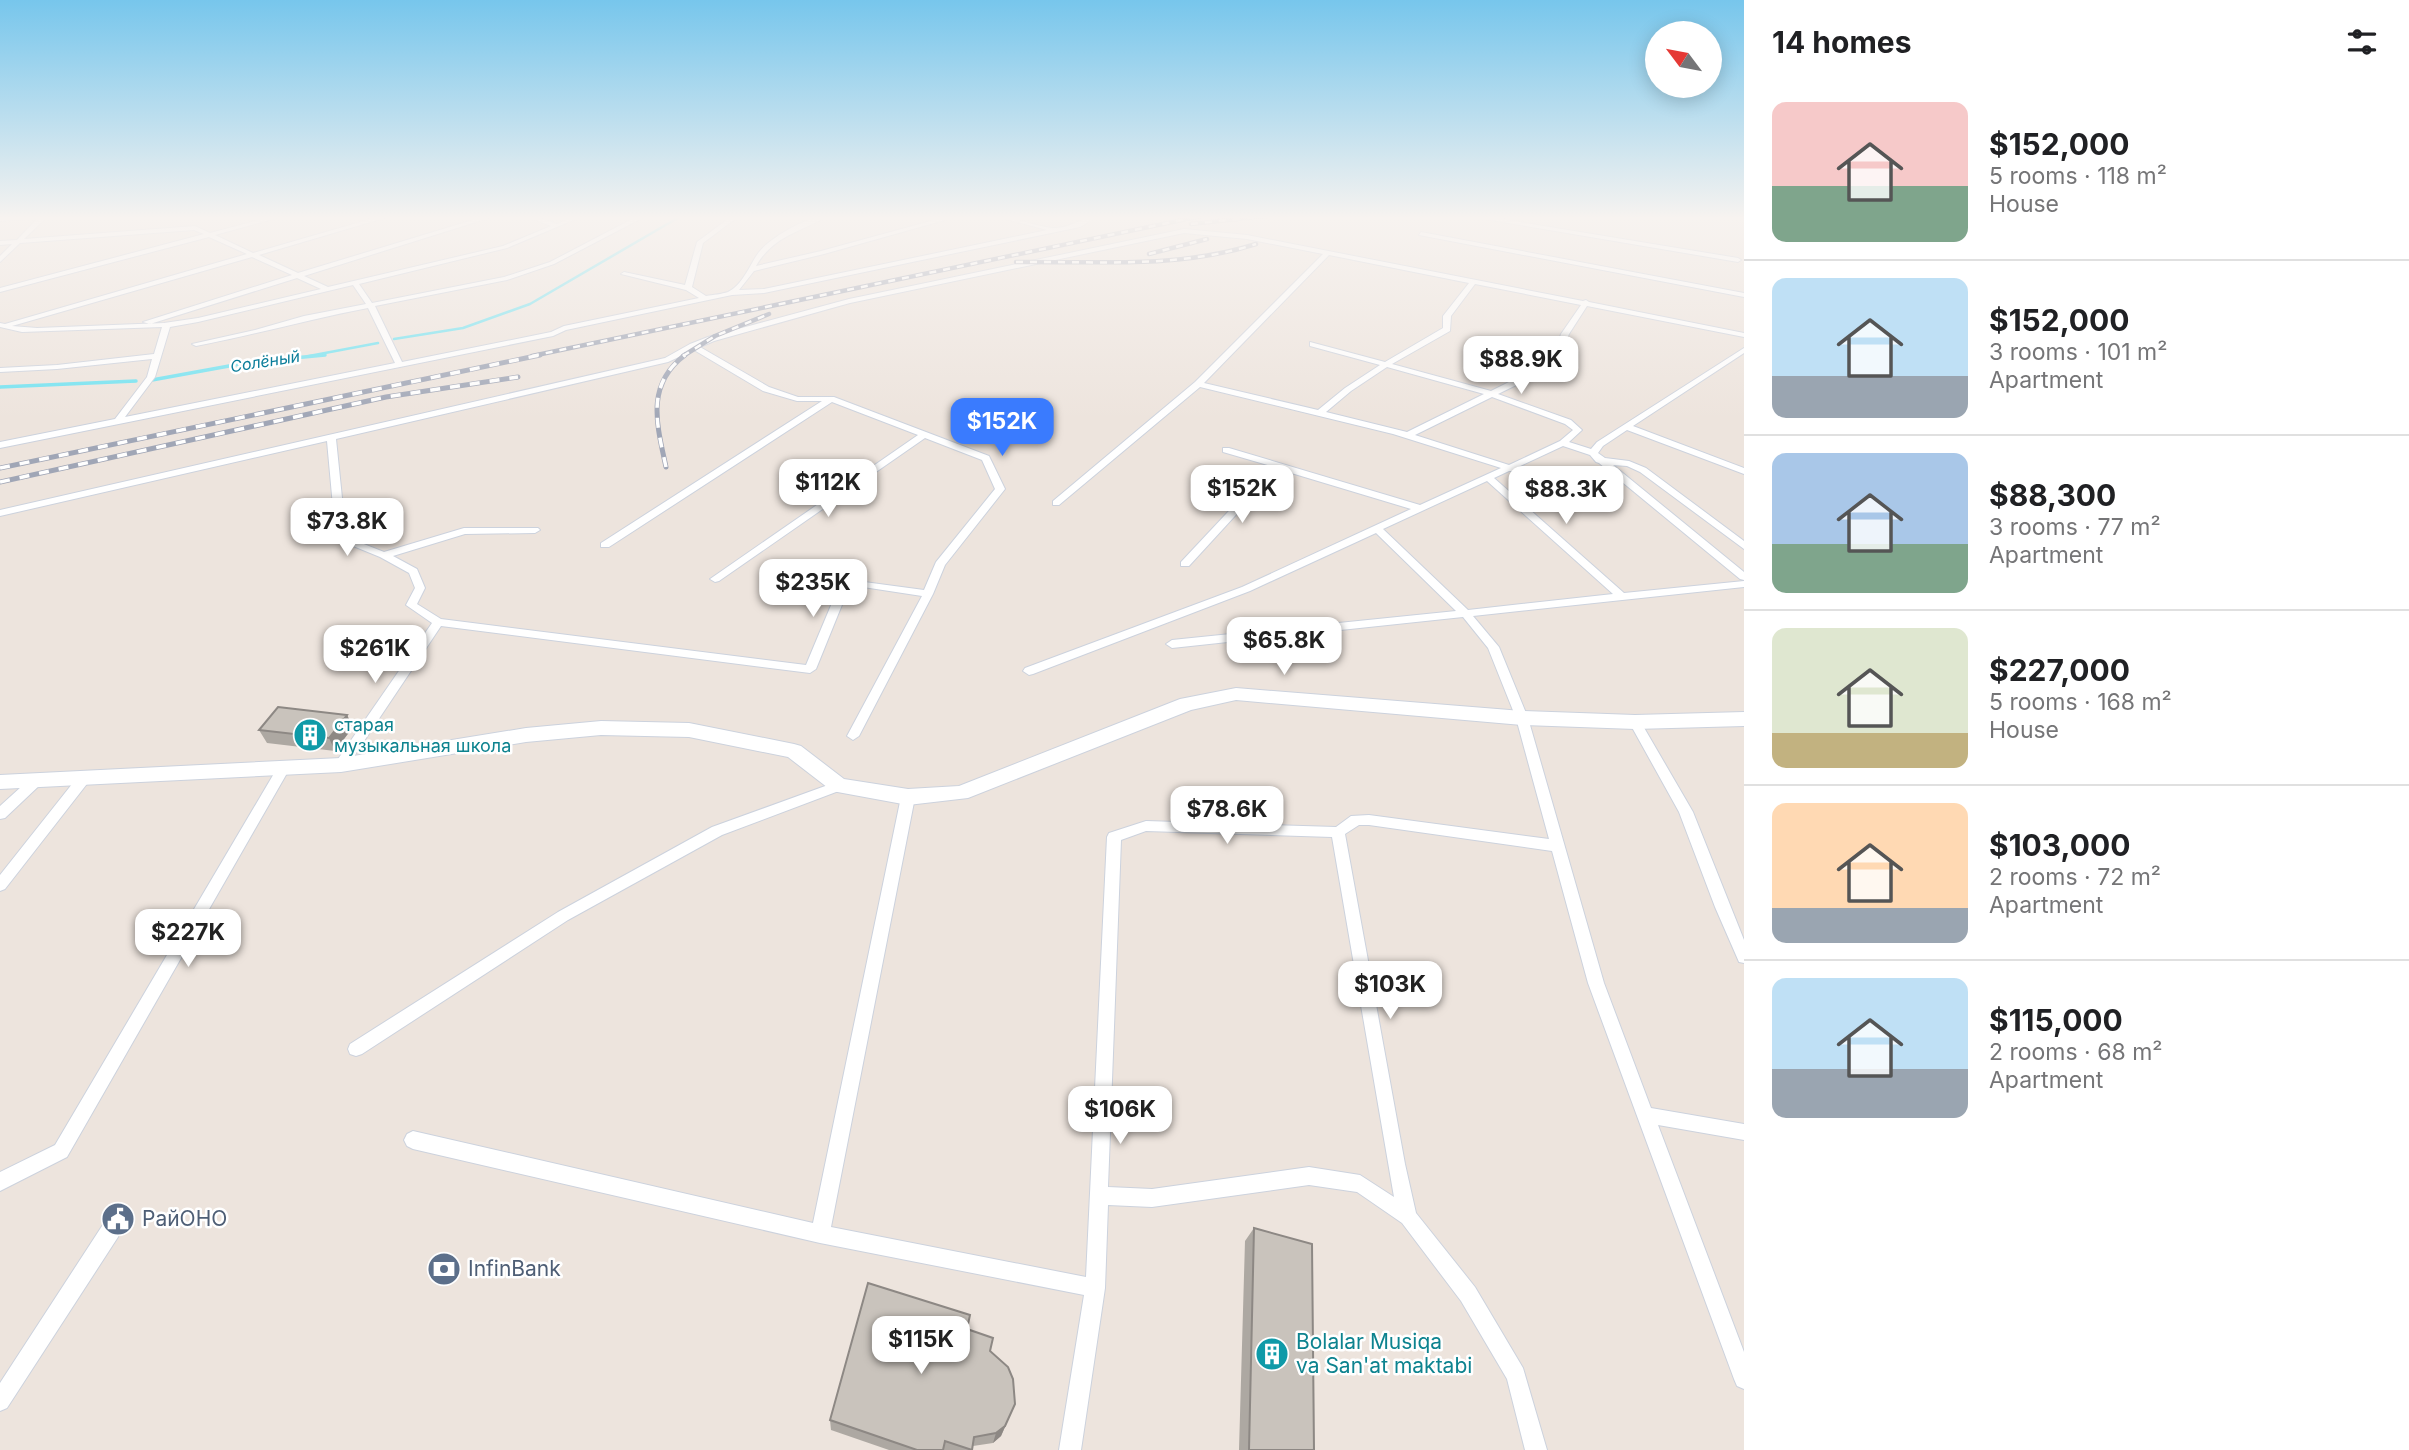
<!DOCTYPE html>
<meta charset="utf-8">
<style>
:root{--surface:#fff;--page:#f2f2f2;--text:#202124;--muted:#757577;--line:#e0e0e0;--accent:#3a7bfe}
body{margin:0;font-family:Inter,sans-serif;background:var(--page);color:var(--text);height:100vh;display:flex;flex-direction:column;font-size:26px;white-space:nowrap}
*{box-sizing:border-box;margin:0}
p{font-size:23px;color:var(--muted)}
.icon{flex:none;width:38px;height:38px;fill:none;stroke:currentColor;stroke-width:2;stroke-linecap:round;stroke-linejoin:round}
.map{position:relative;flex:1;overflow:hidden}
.panel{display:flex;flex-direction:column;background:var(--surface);width:665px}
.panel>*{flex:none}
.needle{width:46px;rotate:302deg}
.tools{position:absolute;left:1645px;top:21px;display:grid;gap:14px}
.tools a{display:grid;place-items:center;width:77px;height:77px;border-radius:50%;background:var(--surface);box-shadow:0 4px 18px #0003;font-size:35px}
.price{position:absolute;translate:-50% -60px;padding:0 16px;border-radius:14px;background:#fff;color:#222;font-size:23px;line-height:46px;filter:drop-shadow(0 2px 4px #0008)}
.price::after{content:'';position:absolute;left:50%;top:42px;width:21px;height:16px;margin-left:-10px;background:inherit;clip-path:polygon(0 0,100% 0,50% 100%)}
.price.on{background:var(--accent);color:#fff}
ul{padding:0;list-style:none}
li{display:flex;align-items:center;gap:21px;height:175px;padding:0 28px}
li+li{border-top:2px solid var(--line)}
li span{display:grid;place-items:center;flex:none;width:196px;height:140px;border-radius:14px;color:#555}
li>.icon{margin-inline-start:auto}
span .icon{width:84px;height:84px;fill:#fffc;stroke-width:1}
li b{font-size:30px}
h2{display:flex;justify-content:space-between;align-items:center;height:84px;padding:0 28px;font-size:30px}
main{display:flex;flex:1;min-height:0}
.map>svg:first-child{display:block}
</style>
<main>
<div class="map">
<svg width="1744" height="1450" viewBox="0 0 1744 1450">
<rect width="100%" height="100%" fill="#ede4dd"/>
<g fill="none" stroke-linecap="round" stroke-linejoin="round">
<path stroke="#6fe2f1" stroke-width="2.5" d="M394,339L463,328L530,304L681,216
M309,356L378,343"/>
<path stroke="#6fe2f1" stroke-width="3.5" d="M152,380L251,362L325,355
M0,387L136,381"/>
<defs>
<path id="street" d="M48,216L24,239L195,226L210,233L274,216H284L215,235L253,253L381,216H391L259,255L298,273L486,216H495L304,276L328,287L503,246L551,226L525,216H534L557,224L575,216H583L507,248L359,284L372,303L504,277L550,262L638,216H646L554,264L507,280L375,306L402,362L551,332L564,326L699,298L686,290L621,274L624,272L685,285L697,242L732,216H739L703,243L692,287L706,296C713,295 722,294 728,292C743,285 750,264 759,252C771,237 808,216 827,216C800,233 774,235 756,266L821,251L949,216H959L824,254L754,271L739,290L764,289L1047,230L994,216C1015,216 1037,228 1055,228C1071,228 1084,216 1099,216L1080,227L764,293L732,295L566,330L553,336L0,448V442L115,419L147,377L152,359L57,369L0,372V368L57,365L154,354L162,327L22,332L0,327V323L5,324L247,254L209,237L0,292V288L204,234L194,230L20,243L0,262V256L12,244L0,245V241L17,240L38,218L0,221V217ZM252,257L292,275L143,322L150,324L297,278L321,289L198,318L164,323L37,328L12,326ZM353,285L366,304L304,316L255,330L192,344L196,346C254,335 310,319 368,308L395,363L125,417L155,377L170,327L198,322Z
M1483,216L1738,258L1741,260L1738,262L1485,219Z
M1184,229L1247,235L1583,301L1586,300L1589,302L1744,333V337L1587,306L1569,334L1559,360L1549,369L1498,394L1571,420L1582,430L1569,442L1591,449L1597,442L1744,348V353L1633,426L1744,468V474L1627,430L1603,446L1598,453L1605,458L1629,461L1646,468L1744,541V549L1640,472L1627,466L1613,465L1744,572V580L1740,579L1599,463L1596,462L1590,455L1563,446L1516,468L1515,471H1509L1494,478L1624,593L1744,581V587L1473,616L1499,647L1528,718L1604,983L1651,1108L1744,1124V1140L1658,1125L1744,1352V1389L1737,1386L1734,1379L1588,983L1552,851L1369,825H1359L1345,834L1405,1164L1416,1213L1475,1287L1523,1368L1547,1450H1525L1507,1379L1461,1301L1402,1223L1357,1192L1309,1185L1152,1207L1108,1205L1105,1288L1081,1450H1059L1084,1295L820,1243L413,1149L407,1146L404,1140L407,1134L413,1131L813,1223L901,797L903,794H913L915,797L831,1227L1086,1277L1107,837L1109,833L1146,821L1336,827L1351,816L1369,815L1549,839L1516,718L1488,648L1463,617L1172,648L1166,644L1172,640L1456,611L1376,533L1250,591L1033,674L1029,675L1023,671L1025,668L1242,587L1411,509L1278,469L1189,566H1181V562L1271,466L1223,452V448H1229L1420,505L1501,468L1393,434L1200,387L1059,505H1053V501L1195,382L1323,254L1247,239L1184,233L850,303L714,341L700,347L769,387L798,397H834L989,456L1005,489L945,565L933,594L859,736L853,740L847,736L922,596L850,585L816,669L810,673L441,626L346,768H336L335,765L336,762L432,623L406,605L415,588L409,573L380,557L336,539L327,441L0,516V510L665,358L690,344L708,337L849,299ZM1329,255L1469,283L1443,316V328L1385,362L1310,342V346L1380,365L1345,388L1318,410L1204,383ZM1475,284L1581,305L1561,334L1553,357L1543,365L1491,391L1392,364L1450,331L1451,316ZM694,350L763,391L797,401H822L601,543V547H609L832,402L918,435L710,579L715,582L719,581L925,438L982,460L995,489L936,562L924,590L842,579L806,665L441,619L417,604L425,588L417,569L393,556L465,534L535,533L540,530L538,528H464L384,552L346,537L336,439L668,362ZM1387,367L1484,394L1407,432L1326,412L1351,391ZM1492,397L1565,424L1573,430L1560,441L1509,465L1415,435ZM1487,481L1613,594L1468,610L1383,529ZM1146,831L1332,837L1394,1197L1360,1175L1309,1167L1152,1189L1108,1187L1121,840Z
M1421,232L1744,293V297L1419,235Z
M1635,718L1639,719L1693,812L1744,940V963L1739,962L1715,907L1679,812L1629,722Z
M284,763L289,765L290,768L67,1157L0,1191V1172L55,1145L279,765Z
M85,772L90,774L91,777L90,780L5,889L0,891V875L80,774Z
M37,775L42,777L43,780L42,783L5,818L0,819V806L32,777Z
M839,781L844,783L846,786L844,789L722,835L568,920L362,1054L356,1056L350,1054L348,1049L350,1044L558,912L712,827Z
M111,1221L118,1223L120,1230L118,1237L7,1408L0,1411V1383L104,1223Z"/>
<path id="secondary" d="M1236,688L1522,711L1635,715L1744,712V726L1635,729L1522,725L1236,700L1191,710L968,798L908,805L832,791L788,757L689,737L601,735L526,742L341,772L0,789V775L341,758L526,728L601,721L689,723L794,744L801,746L844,779L908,789L959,786L1180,699Z"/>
</defs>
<use href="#street" stroke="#ccd2dd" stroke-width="2"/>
<use href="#secondary" stroke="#ccd2dd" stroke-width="2"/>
<use href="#street" fill="#fff" fill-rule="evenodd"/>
<use href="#secondary" fill="#fff" fill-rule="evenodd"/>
<defs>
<path id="rail-far1" d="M1191,224L1266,216
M1149,254L1207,239
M1016,262C1097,261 1178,269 1256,244
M532,356L1201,216
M683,356L715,336L769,314"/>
<path id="rail" d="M666,467C657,425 645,385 685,355
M0,468L540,355
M0,482L386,397L518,377"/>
</defs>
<use href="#rail-far1" stroke="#a0a6b6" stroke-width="4.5"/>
<use href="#rail" stroke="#a0a6b6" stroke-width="5"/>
<use href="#rail-far1" stroke="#fff" stroke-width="2.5" stroke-dasharray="7" stroke-linecap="butt"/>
<use href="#rail" stroke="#fff" stroke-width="3.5" stroke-dasharray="10" stroke-linecap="butt"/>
</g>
<path fill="#ada8a2" d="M347,715L353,727L335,751L267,743L259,730Z
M1254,1228L1314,1450H1239L1245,1241Z
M967,1329L990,1351L1015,1404L1001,1436L993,1443L973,1446L972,1450H889L831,1430L830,1420Z"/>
<path fill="#8d8884" d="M347,715L353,727L335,751L329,738Z
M1015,1404L1001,1436L993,1443L996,1433Z"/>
<path fill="#c9c3bc" stroke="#8d8884" stroke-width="2" d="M278,707L347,715L329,738L259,730Z
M1254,1228L1312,1244L1314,1450H1249Z
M868,1283L970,1315L967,1329L993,1338L990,1351L1008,1367L1013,1379L1015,1404L1005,1426L996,1433L974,1437L972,1450L945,1441L943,1450H917L830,1420Z"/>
<linearGradient id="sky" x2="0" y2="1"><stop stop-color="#77c6ec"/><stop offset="0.52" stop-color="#f7f3f0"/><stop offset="1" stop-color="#f7f3f0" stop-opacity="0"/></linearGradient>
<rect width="1744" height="419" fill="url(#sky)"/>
<defs>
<symbol id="building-disc" viewBox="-11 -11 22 22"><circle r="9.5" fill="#0f9aa8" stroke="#fff"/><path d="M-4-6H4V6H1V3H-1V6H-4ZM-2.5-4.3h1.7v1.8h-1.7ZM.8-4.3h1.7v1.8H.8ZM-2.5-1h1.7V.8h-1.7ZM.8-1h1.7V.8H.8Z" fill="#fff"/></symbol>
<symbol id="civic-disc" viewBox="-11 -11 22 22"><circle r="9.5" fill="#5c6f8a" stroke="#fff"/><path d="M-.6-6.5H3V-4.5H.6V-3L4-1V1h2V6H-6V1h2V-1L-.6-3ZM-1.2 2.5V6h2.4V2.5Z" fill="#fff"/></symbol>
<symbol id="bank-disc" viewBox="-11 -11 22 22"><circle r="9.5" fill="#5c6f8a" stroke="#fff"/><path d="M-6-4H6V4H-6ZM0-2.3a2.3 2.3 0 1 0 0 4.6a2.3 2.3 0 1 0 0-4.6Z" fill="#fff"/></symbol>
</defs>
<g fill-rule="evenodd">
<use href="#building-disc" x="291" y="716" width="38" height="38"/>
<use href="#civic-disc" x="99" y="1200" width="38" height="38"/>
<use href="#bank-disc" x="425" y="1250" width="38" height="38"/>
<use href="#building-disc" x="1253" y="1335" width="38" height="38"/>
</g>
<g text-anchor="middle" stroke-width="5" stroke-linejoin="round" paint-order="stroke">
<g font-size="16" font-style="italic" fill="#0a7d9a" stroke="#fff">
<text transform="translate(265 361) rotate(-9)" y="6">Солёный</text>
</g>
<g font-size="18" fill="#0d838f" stroke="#fff" text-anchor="start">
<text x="334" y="731">старая<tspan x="334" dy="21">музыкальная школа</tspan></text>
</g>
<g font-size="21" fill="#4e5e75" stroke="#fff" text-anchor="start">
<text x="142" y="1226">РайОНО</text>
<text x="468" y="1276">InfinBank</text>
</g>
<g font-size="21" fill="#0d838f" stroke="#fff" text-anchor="start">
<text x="1296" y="1349">Bolalar Musiqa<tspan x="1296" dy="24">va San'at maktabi</tspan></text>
</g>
</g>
</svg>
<div class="tools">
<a><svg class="needle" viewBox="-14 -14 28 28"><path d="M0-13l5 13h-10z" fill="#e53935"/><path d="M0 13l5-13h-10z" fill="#757577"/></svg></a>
</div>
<b class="price" style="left:1521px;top:396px">$88.9K</b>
<b class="price on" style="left:1002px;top:458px">$152K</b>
<b class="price" style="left:828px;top:519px">$112K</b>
<b class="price" style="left:1242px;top:525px">$152K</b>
<b class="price" style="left:1566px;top:526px">$88.3K</b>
<b class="price" style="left:347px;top:558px">$73.8K</b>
<b class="price" style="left:813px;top:619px">$235K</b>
<b class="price" style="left:1284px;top:677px">$65.8K</b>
<b class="price" style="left:375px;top:685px">$261K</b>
<b class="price" style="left:1227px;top:846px">$78.6K</b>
<b class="price" style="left:188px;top:969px">$227K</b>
<b class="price" style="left:1390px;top:1021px">$103K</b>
<b class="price" style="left:1120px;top:1146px">$106K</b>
<b class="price" style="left:921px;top:1376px">$115K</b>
</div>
<section class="panel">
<h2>14 homes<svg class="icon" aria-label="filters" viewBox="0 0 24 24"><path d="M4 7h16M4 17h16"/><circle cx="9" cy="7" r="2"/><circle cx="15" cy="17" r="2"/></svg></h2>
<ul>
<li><span style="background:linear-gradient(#f6c9c9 60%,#7fa58c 0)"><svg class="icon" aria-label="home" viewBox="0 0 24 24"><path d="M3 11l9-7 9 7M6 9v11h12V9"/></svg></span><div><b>$152,000</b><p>5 rooms · 118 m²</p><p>House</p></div></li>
<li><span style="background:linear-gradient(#bfe0f5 70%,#9aa5b1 0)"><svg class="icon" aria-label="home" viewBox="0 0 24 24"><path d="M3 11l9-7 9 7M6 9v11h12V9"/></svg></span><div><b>$152,000</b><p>3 rooms · 101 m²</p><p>Apartment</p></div></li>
<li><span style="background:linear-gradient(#a9c7e8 65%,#7fa58c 0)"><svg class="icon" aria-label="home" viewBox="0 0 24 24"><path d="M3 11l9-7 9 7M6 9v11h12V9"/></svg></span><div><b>$88,300</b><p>3 rooms · 77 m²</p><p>Apartment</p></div></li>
<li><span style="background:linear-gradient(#dfe7d0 75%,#c2b280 0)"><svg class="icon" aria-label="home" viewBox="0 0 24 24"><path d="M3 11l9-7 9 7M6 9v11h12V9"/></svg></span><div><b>$227,000</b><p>5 rooms · 168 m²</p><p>House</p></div></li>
<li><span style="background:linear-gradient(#ffd9b3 75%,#9aa5b1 0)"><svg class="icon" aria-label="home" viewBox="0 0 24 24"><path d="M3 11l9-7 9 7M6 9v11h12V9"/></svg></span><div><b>$103,000</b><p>2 rooms · 72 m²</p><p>Apartment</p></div></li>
<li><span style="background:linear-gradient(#bfe0f5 65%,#9aa5b1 0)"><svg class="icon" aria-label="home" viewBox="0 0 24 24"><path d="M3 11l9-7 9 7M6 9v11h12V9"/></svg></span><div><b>$115,000</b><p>2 rooms · 68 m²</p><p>Apartment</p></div></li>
</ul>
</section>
</main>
